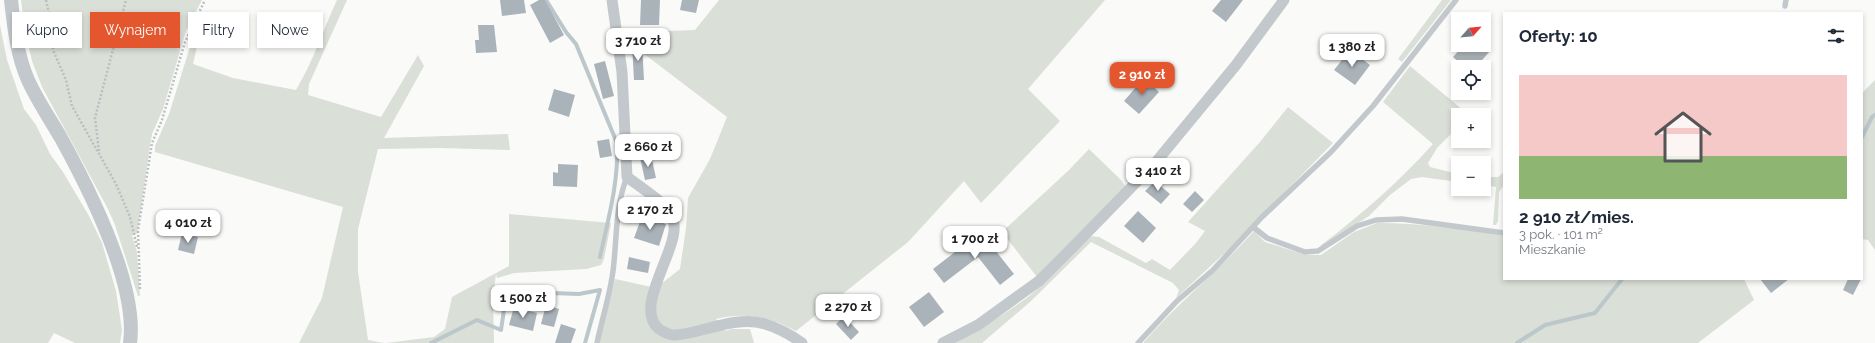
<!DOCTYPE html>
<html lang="pl">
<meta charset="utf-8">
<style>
:root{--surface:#fff;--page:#f6f6f7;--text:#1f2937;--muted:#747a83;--line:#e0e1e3;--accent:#e4572e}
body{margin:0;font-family:Raleway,sans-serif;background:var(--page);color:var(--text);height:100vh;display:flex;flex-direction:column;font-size:15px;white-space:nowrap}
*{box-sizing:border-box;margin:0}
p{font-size:13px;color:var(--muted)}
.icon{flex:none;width:22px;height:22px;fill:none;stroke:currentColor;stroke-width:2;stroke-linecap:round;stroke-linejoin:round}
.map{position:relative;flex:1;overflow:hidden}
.drawer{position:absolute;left:1503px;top:12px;width:360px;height:268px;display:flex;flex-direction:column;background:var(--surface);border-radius:0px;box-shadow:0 2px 6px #0003}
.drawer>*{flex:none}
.hud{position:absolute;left:12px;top:12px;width:380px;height:36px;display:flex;gap:8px}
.needle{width:26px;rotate:63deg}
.fabs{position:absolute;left:1451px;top:12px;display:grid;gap:8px}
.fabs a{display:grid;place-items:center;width:40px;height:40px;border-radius:0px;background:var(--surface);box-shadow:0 2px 6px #0003;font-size:20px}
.price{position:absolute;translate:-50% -34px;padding:0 9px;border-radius:8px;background:#fff;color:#222;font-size:13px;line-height:26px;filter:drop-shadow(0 1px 2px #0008)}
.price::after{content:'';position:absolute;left:50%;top:24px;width:12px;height:9px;margin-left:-6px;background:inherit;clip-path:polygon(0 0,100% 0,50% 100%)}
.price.active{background:var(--accent);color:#fff}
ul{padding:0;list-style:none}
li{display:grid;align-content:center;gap:8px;height:212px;padding:0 16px}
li+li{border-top:1px solid var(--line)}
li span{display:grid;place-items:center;height:124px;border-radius:0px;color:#555}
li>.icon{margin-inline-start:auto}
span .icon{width:72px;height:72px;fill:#fffc;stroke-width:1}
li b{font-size:17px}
h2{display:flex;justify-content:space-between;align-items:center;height:48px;padding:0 16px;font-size:17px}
.tag{padding:0 14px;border-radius:0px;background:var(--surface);box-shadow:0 2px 6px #0003;font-size:14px;line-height:36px}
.tag.active{background:var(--accent);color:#fff}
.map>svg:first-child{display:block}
</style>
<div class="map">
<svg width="1875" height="343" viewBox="0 0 1875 343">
<rect width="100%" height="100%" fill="#fafaf8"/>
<path fill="#dadfd7" d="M21,0H202L186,31L163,109L152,134L150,146L137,234L132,235L137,252L140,296H138L115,225L108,209L42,87L32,61L25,30Z
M337,0H347L309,84L308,95L381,117L418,55L424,66L384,138L508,134L510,150L440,148L378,149L358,229V272L368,340L384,343H299L322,298L343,207L155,152V146L169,114L190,47L203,13L207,16L201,29L193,64L233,78L296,90C313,62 323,30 337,0Z
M719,0H1105L1028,89L1060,121L981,203L964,181L908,242L796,331C770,317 746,312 716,319L726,331L731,329H750L754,343H599L615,279L656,288L680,269L686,228L688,198L710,159L727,117L639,50L640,32L695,30Z
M1442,0H1451L1402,62L1398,59Z
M0,25L7,60L24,109L36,125L50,154L63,172L89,216L102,243L116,291L122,330L120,343H75L54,333L48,343H0Z
M1410,66L1469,115H1458V127L1437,148L1428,163L1430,167L1458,174V182L1422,177L1411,179L1390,195L1369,216L1326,244L1320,246C1361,215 1399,182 1433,144L1383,102Z
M1875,80V250L1868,240L1862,239V93Z
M1288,107L1333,143L1228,250L1176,298L1179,290L1173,283L1091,242L1030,302L982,343H955C980,328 1005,314 1028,297C1051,279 1070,256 1090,236L1099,237L1146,263L1152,259L1170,270L1196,243L1205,231L1188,222L1260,142Z
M1089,149L1121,180L1126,187L1037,277L1002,232L1069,170Z
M1504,172V185L1499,192L1498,221L1496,225H1493L1496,187L1484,185V177H1498Z
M509,214L611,223L604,259L601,265L586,269L514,273L497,278L496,274L493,297L494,343H386L434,337L445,329L452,297L509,266Z
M1377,223C1420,223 1462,229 1504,236V279H1744L1754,300L1698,343H1143C1178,303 1219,270 1254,231L1265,242L1306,255H1321L1354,232Z"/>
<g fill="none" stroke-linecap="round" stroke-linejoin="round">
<path stroke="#bbc7cb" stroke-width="4" d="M546,0L566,32L576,44L617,143C619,181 608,220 600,257
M1862,137L1872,117L1875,115
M431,343L477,320L501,330L505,303L540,305L552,293L579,294L600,290L585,343
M1517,343L1545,325L1595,313L1622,279"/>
</g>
<path fill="#aab3b9" d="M500,0H524L526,13L502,16Z
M539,0H545L564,35L550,43L530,5Z
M641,0H660L659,25H640Z
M682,0H699L696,13L680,10Z
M1221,0H1243L1226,22L1212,11Z
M478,25H494L497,52L476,53L475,40H479Z
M642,43L644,80H634L632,44Z
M1464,45H1482L1490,51L1476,67H1465L1453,57Z
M1350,50L1370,65L1355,85L1334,70Z
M605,61L614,96L603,99L594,64Z
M1144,78L1159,92L1139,114L1124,101Z
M554,89L575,95L569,117L548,110Z
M609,139L612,156L600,158L597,141Z
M651,155L656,178L645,180L640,158Z
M558,164L578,165L577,187L553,186V172L558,173Z
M1155,181L1170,194L1161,204L1145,191Z
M1195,191L1204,200L1192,212L1183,204Z
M1138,211L1156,228L1143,243L1124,226Z
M642,216L666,224L659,246L634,238Z
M981,232L1014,274L1000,285L978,257L944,283L933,269Z
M182,233L198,237L194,254L178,250Z
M629,257L650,262L648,273L627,269Z
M1760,279H1789L1771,293Z
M1848,279H1861L1853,295L1843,290Z
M929,292L944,312L924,327L909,307Z
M546,305L559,309L554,327L541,324Z
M514,307L537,313L533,331L509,325Z
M844,316L859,332L851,340L836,324Z
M561,324L576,329L571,343H555Z"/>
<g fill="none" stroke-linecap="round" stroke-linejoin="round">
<path stroke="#bbbfc2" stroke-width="2.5" stroke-dasharray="2 2" stroke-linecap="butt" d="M46,0L52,27L53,50L66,80L72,106L116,184L130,217L137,247
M99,151L95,118L126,0
M140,289L138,230L152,143L162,120L185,42L205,0"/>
<path stroke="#c3c8cc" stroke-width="5.5" d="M1785,6L1786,0
M1253,227L1267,238L1305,252L1318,251L1357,226L1376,220L1402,219L1504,233
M597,343C602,319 610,295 613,271C617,240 615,206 627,177
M1138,343L1177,301L1213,270L1262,217L1331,152L1373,106L1456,0"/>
<path stroke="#c3c8cc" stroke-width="11" d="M612,0L622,72L627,177C635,183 667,205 669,211C671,215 674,221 674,225C677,252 633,308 659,329C662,331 671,336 675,335C704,333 735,315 765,324C778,328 791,335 802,343
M943,343L978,325L1039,281L1072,248L1156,162L1236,65L1284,0"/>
<path stroke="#c3c8cc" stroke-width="14" d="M11,0C14,27 17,55 28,80C37,100 50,119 61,138C89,189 138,285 130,343"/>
</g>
</svg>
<div class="fabs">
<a><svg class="needle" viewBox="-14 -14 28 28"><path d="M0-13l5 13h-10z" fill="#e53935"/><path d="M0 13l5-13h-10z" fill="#747a83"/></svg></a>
<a><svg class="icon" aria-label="locate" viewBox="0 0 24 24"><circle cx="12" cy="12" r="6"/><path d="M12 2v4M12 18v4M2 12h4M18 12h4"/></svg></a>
<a>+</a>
<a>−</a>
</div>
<b class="price" style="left:638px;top:62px">3 710 zł</b>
<b class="price" style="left:1352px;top:68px">1 380 zł</b>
<b class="price active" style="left:1142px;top:96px">2 910 zł</b>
<b class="price" style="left:648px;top:168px">2 660 zł</b>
<b class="price" style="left:1158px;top:192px">3 410 zł</b>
<b class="price" style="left:650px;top:231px">2 170 zł</b>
<b class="price" style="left:188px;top:244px">4 010 zł</b>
<b class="price" style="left:975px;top:260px">1 700 zł</b>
<b class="price" style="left:523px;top:319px">1 500 zł</b>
<b class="price" style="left:848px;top:328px">2 270 zł</b>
<div class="hud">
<a class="tag">Kupno</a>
<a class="tag active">Wynajem</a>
<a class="tag">Filtry</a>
<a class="tag">Nowe</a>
</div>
<section class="drawer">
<h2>Oferty: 10<svg class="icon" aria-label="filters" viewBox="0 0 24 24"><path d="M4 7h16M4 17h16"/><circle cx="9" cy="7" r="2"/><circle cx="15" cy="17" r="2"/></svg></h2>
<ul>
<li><span style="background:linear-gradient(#f6c9c9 65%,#8fb573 0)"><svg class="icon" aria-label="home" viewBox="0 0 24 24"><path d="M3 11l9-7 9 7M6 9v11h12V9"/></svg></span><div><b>2 910 zł/mies.</b><p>3 pok. · 101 m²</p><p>Mieszkanie</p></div></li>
</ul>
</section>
</div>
